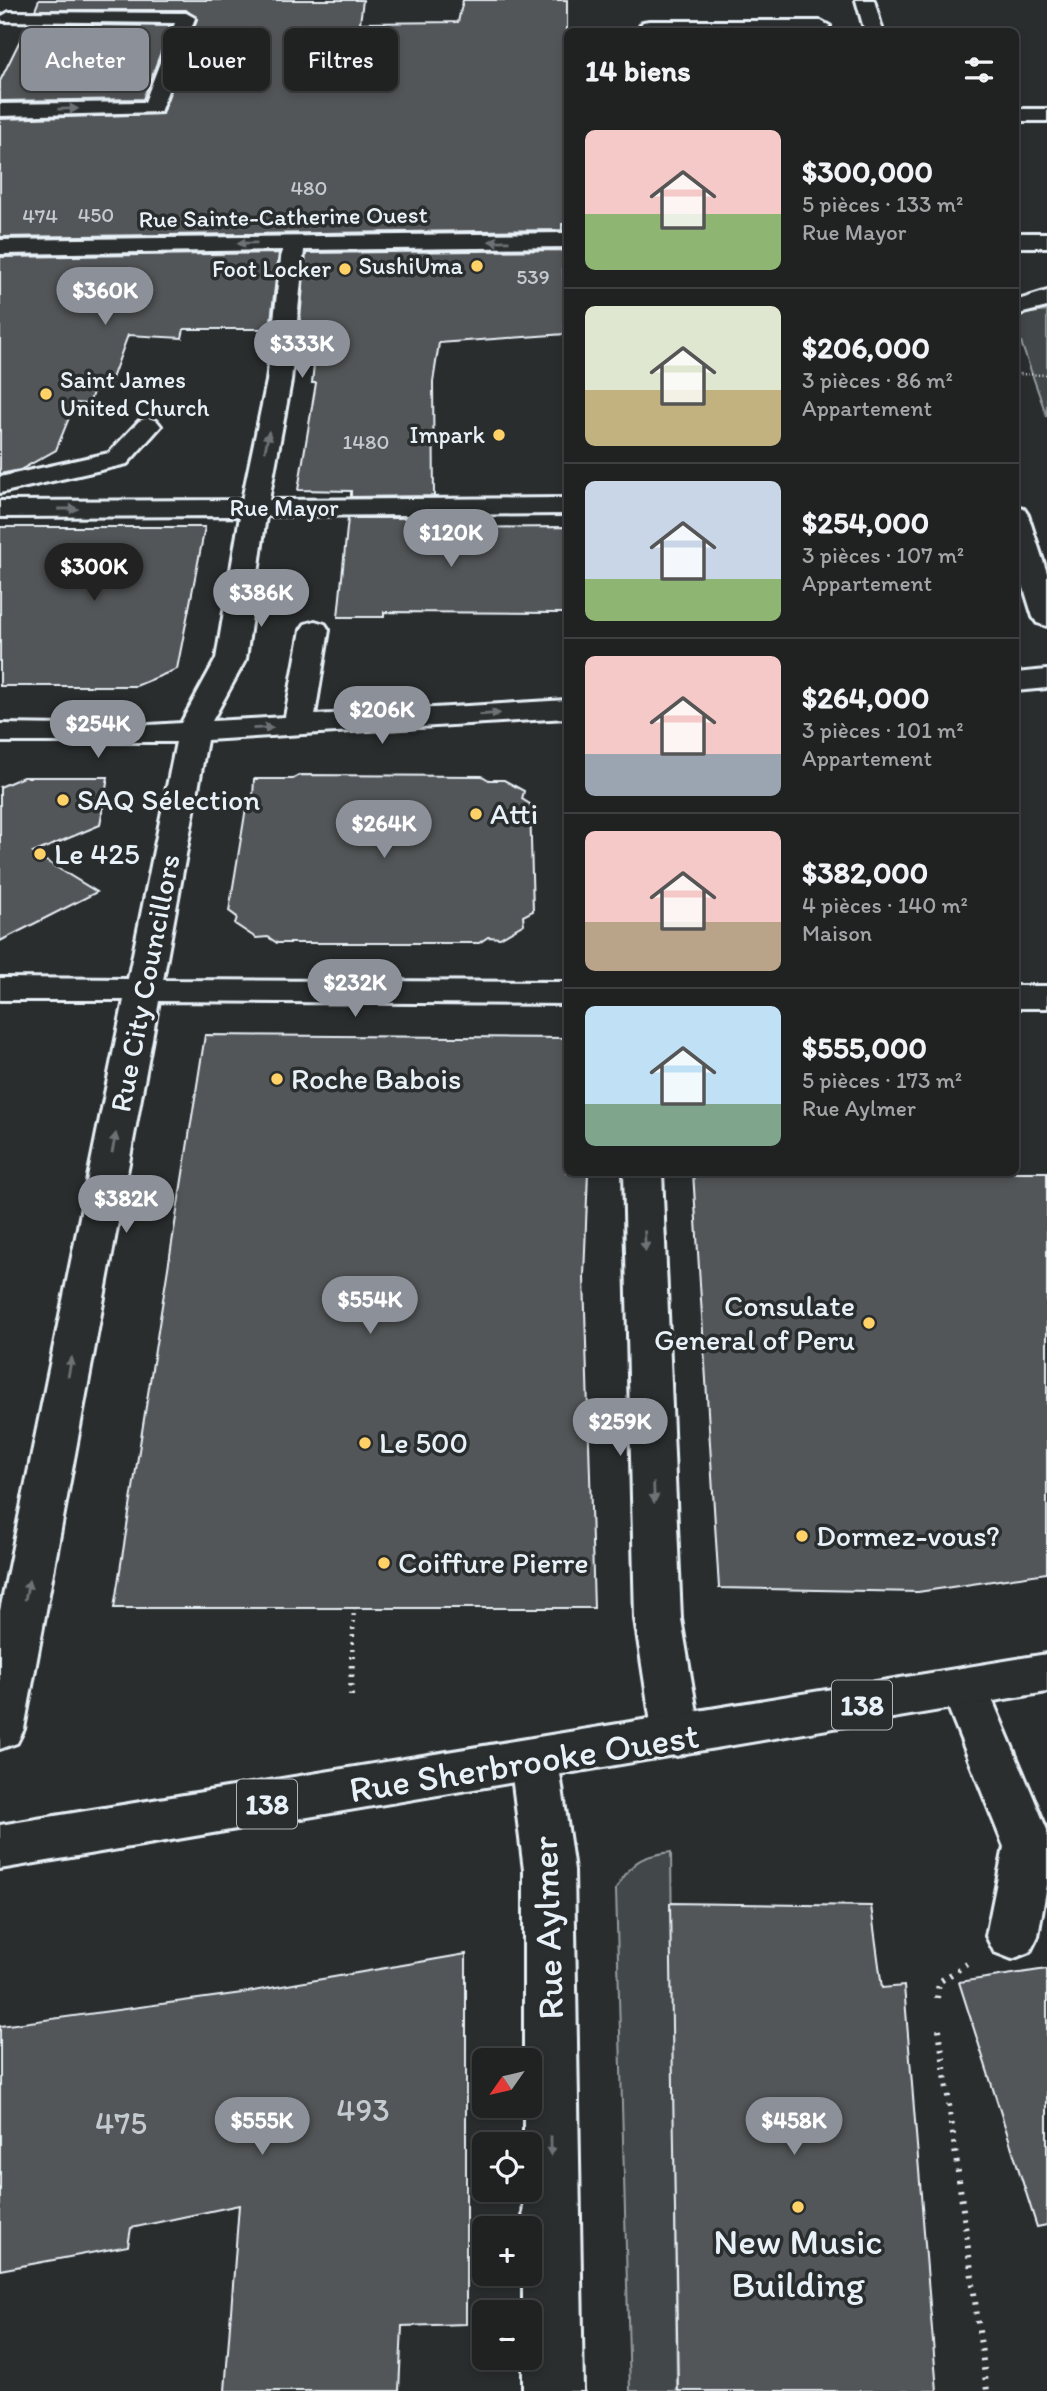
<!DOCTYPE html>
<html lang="fr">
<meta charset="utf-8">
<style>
:root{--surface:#202222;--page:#282a2a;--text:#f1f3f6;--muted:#a2a4a5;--line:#3d3f40;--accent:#8c9099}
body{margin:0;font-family:Itim,sans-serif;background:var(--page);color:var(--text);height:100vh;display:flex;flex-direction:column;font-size:26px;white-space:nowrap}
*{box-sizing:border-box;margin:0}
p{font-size:23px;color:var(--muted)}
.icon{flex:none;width:38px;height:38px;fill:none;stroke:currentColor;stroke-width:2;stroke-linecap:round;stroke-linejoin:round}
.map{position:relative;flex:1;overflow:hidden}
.details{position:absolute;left:564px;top:28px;width:455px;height:1148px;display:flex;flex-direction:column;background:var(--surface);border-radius:10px;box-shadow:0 4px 10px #0003,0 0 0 2px var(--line)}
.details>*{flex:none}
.banner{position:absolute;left:21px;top:28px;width:438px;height:63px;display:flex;gap:14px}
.needle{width:46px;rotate:236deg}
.tools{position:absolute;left:472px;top:2048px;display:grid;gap:14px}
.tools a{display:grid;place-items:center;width:70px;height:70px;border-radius:10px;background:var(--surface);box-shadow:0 4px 10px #0003,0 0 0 2px var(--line);font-size:35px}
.price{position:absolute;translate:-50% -60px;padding:0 16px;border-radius:24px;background:var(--accent);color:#fff;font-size:23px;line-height:46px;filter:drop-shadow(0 2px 4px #0008)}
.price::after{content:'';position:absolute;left:50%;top:42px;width:21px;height:16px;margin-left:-10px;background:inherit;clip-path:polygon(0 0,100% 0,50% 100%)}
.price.selected{background:#222;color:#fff}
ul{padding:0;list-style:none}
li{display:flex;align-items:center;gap:21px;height:175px;padding:0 21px}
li+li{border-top:2px solid var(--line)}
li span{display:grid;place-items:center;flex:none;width:196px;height:140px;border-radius:10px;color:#555}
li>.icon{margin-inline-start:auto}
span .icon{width:84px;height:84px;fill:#fffc;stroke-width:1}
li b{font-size:30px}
h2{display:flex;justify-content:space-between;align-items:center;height:84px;padding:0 21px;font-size:30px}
.pill{padding:0 24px;border-radius:10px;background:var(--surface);box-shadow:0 4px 10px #0003,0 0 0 2px var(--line);font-size:24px;line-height:63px}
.pill.selected{background:var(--accent);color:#fff}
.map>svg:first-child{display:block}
</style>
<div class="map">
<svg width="1047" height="2391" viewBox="0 0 1047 2391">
<rect width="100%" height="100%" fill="#2a2d2e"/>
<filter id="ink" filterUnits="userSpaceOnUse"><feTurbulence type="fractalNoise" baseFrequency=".0143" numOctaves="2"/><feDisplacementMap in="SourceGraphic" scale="14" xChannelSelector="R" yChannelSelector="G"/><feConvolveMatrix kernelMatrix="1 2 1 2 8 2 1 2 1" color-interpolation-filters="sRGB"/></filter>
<g filter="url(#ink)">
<path fill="#424648" stroke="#959ca0" stroke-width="2" d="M1047,311V417L1015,325V315Z
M671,1852L677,2391H630L616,1889C632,1862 639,1856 671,1852Z"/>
<path fill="#535759" stroke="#e8f1f8" stroke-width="2" d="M39,0H363L360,23L458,22L463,0H567V224H562V230L0,237V119L162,114L197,19L186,10H35Z
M28,24L171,26L143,99L0,101V81Z
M563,250L565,334L439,343L433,382L434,496L351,497V491L298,490L316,383H312L318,330H299L306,253Z
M279,253L270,329H184L182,338L128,335L110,384L96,383L89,404L75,403L56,450L20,470L0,474V257Z
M348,518H434V528L567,527V613L384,612V617H338Z
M0,527H205L177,669L136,686H0Z
M300,775L482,776L489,780H504L524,791L522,799L530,804L533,911L523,916L524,924L500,938L488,937L479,943H277L268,937L256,938L235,924L237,917L229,911L247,802L253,798L254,779H293Z
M23,777H108L100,825L33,853L97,892L0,941V787Z
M205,1035L567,1038V1172H588L584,1277L594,1608H114Z
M693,1172H1047V1573L918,1592L719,1588Z
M670,1903L871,1906L882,1988L904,1986L937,2391H678Z
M466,1954V2324L402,2326L399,2391H225L239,2205L131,2228L128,2246L0,2270V2026L242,1993Z
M1047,1969V2225L1037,2227L959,1982Z"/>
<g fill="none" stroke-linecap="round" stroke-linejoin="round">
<defs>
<path id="minor" d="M856,0H874L883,32H865Z
M9,12L186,13L195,18L160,112L0,116V104L145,102L175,23L3,21L0,17Z
M649,21H821L830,26L821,31L643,30L640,26L643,22Z
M1015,109H1047V121H1015Z
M567,233V247L304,250L291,381L269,500L567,498V514L266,516L246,659L212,721L285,717L301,630L305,624L315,621L325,624L329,630L315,715L567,700V718L207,740L163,980L567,982V1004L159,1001L24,1729L17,1743L0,1749V1611L124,1000H0V978L128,979L176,742H0V724L134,726L181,723L216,659L240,516L0,517V501L242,500L267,381L282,250L0,254V240Z
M1015,233H1047V247H1015Z
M1047,291V307L1015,315V301Z
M148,418L157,421L161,426L127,464L0,493V477L109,453L139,421Z
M1015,507L1024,509L1028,515L1047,573V626L1037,623L1033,617L1015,559Z
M1047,670V688L1015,691V673Z
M1015,986H1047V1008H1015Z
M624,1172H662L681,1619L701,1736L694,1750L677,1756L660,1750L653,1736L635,1619Z
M964,1668L981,1673L1047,1830V1885L1038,1936L1030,1952L1012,1959L994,1952L986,1936L1004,1847L940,1687L947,1673Z
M534,1740L551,1746L558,1760L574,1870L583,2391H523V2357H530V2312H523V2273H530V2228H523L524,2189H530V2144H524V2105H530V2060H524V1870L510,1760L517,1746Z"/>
<path id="major" d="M1047,1654V1692L0,1869V1825Z"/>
</defs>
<use href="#minor" stroke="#e8f1f8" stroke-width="6"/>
<use href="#major" stroke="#e8f1f8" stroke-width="6"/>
<path stroke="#e8f1f8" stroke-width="2.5" stroke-dasharray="1 2.5" stroke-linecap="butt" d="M1017,374L1047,375"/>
<path stroke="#e8f1f8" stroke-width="4.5" stroke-dasharray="2 5" stroke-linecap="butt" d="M352,1658L354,1608"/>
<path stroke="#e8f1f8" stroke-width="6" stroke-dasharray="2.5 7" stroke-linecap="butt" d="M351,1696L352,1656
M937,1998L939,1982L967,1964
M939,2029L987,2391"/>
<use href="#minor" fill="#2a2d2e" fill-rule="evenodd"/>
<use href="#major" fill="#2a2d2e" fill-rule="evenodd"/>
</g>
<defs><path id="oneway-solid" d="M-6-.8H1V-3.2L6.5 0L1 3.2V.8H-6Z" transform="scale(1.75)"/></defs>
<g fill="#6c7275">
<use href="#oneway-solid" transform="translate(68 109) rotate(-1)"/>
<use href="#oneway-solid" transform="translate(499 241) rotate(179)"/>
<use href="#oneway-solid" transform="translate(247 243) rotate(179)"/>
<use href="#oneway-solid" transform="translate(267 441) rotate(-79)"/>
<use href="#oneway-solid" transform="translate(68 509)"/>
<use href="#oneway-solid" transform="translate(490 714) rotate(-4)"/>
<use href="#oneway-solid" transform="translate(263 728) rotate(-3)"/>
<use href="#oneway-solid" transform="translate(114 1143) rotate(-79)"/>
<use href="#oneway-solid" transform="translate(645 1241) rotate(88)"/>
<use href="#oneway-solid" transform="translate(70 1367) rotate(-79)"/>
<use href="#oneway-solid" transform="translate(654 1493) rotate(88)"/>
<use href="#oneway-solid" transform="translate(27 1590) rotate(-79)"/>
<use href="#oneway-solid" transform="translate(551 2146) rotate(90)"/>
</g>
</g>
<g fill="#ffd166" stroke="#2a2d2e" stroke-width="2.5">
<circle cx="477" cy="266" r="7"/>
<circle cx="345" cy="269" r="7"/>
<circle cx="46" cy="394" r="7"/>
<circle cx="499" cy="435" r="7"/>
<circle cx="63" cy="800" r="7"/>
<circle cx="476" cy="814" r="7"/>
<circle cx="40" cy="854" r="7"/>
<circle cx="277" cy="1079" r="7"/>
<circle cx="869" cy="1323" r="7"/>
<circle cx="365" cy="1443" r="7"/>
<circle cx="802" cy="1536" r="7"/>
<circle cx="384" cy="1563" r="7"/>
<circle cx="798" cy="2207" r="7"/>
</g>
<g text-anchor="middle" stroke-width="7" stroke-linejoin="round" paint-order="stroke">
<g font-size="21" fill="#c3cad0">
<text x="309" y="195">480</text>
<text x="96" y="222">450</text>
<text x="40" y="223">474</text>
<text x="533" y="284">539</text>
<text x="366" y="449">1480</text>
</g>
<g font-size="24" fill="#e8f1f8" stroke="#2a2d2e">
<text transform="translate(283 217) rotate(-1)" y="8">Rue Sainte-Catherine Ouest</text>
<text x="284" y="516">Rue Mayor</text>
</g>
<g font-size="24" fill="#e8f1f8" stroke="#2a2d2e" text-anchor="end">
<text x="463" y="274">SushiUma</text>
<text x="331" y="277">Foot Locker</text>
<text x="60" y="388" text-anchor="start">Saint James<tspan x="60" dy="28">United Church</tspan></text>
<text x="485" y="443">Impark</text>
</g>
<g fill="#2a2d2e" stroke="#afb6bb" stroke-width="2">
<rect x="832" y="1680.5" width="60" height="49" rx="5"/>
<rect x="237" y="1779.5" width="60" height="49" rx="5"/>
</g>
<g font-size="28" font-weight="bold" fill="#e8f1f8">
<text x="862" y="1715">138</text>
<text x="267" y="1814">138</text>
</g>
<g font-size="30" fill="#e8f1f8" stroke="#2a2d2e" text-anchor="start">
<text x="77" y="810">SAQ Sélection</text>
<text x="490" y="824">Atti</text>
<text x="54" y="864">Le 425</text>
<text x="291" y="1089">Roche Babois</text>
<text x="855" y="1316" text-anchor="end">Consulate<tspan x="855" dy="34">General of Peru</tspan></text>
<text x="379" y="1453">Le 500</text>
<text x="816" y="1546">Dormez-vous?</text>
<text x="398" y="1573">Coiffure Pierre</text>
</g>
<g font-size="30" fill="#e8f1f8" stroke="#2a2d2e">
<text transform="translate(145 983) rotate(-79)" y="10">Rue City Councillors</text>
</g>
<g font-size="32" fill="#c3cad0">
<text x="363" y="2121">493</text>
<text x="121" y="2134">475</text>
</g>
<g font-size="37" fill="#e8f1f8" stroke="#2a2d2e">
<text transform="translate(524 1762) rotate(-9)" y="13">Rue Sherbrooke Ouest</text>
<text transform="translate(547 1928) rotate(-92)" y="13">Rue Aylmer</text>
</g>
<g font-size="37" fill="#e8f1f8" stroke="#2a2d2e">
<text x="798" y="2254">New Music<tspan x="798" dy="43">Building</tspan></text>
</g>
</g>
</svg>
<div class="tools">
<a><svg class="needle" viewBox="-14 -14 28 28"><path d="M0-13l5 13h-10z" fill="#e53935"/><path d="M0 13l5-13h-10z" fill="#a2a4a5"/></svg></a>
<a><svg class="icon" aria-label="locate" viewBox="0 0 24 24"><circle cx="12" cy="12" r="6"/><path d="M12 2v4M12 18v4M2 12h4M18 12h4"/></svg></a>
<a>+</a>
<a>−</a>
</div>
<b class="price" style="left:105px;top:327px">$360K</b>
<b class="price" style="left:302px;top:380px">$333K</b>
<b class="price" style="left:451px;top:569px">$120K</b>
<b class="price selected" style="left:94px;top:603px">$300K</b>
<b class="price" style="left:261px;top:629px">$386K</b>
<b class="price" style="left:382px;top:746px">$206K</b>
<b class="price" style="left:98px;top:760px">$254K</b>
<b class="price" style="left:384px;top:860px">$264K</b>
<b class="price" style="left:355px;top:1019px">$232K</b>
<b class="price" style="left:126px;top:1235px">$382K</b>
<b class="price" style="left:370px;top:1336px">$554K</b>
<b class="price" style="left:620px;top:1458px">$259K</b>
<b class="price" style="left:262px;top:2157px">$555K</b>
<b class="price" style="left:794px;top:2157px">$458K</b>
<div class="banner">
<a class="pill selected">Acheter</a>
<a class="pill">Louer</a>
<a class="pill">Filtres</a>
</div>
<section class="details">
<h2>14 biens<svg class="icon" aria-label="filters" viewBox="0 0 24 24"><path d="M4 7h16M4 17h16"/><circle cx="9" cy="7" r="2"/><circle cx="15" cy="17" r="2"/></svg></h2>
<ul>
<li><span style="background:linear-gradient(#f6c9c9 60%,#8fb573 0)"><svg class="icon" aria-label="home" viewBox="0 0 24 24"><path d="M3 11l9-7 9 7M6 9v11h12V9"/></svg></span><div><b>$300,000</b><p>5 pièces · 133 m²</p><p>Rue Mayor</p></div></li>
<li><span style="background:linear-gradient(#dfe7d0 60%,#c2b280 0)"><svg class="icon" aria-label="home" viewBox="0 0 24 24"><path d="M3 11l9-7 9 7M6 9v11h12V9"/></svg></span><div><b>$206,000</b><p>3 pièces · 86 m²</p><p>Appartement</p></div></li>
<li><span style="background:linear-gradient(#c9d6e8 70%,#8fb573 0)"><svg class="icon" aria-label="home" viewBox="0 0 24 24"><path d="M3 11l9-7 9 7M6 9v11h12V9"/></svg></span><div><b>$254,000</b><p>3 pièces · 107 m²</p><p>Appartement</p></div></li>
<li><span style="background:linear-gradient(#f6c9c9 70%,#9aa5b1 0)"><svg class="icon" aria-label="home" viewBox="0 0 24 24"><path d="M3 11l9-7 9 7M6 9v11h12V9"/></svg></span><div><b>$264,000</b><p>3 pièces · 101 m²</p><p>Appartement</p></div></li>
<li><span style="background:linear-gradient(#f6c9c9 65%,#b9a48a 0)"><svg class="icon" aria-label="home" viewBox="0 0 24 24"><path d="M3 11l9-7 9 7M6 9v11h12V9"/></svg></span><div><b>$382,000</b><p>4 pièces · 140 m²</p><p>Maison</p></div></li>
<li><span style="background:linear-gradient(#bfe0f5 70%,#7fa58c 0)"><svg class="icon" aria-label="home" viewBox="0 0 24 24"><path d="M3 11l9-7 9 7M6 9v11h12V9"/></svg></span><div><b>$555,000</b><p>5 pièces · 173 m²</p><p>Rue Aylmer</p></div></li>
</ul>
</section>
</div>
